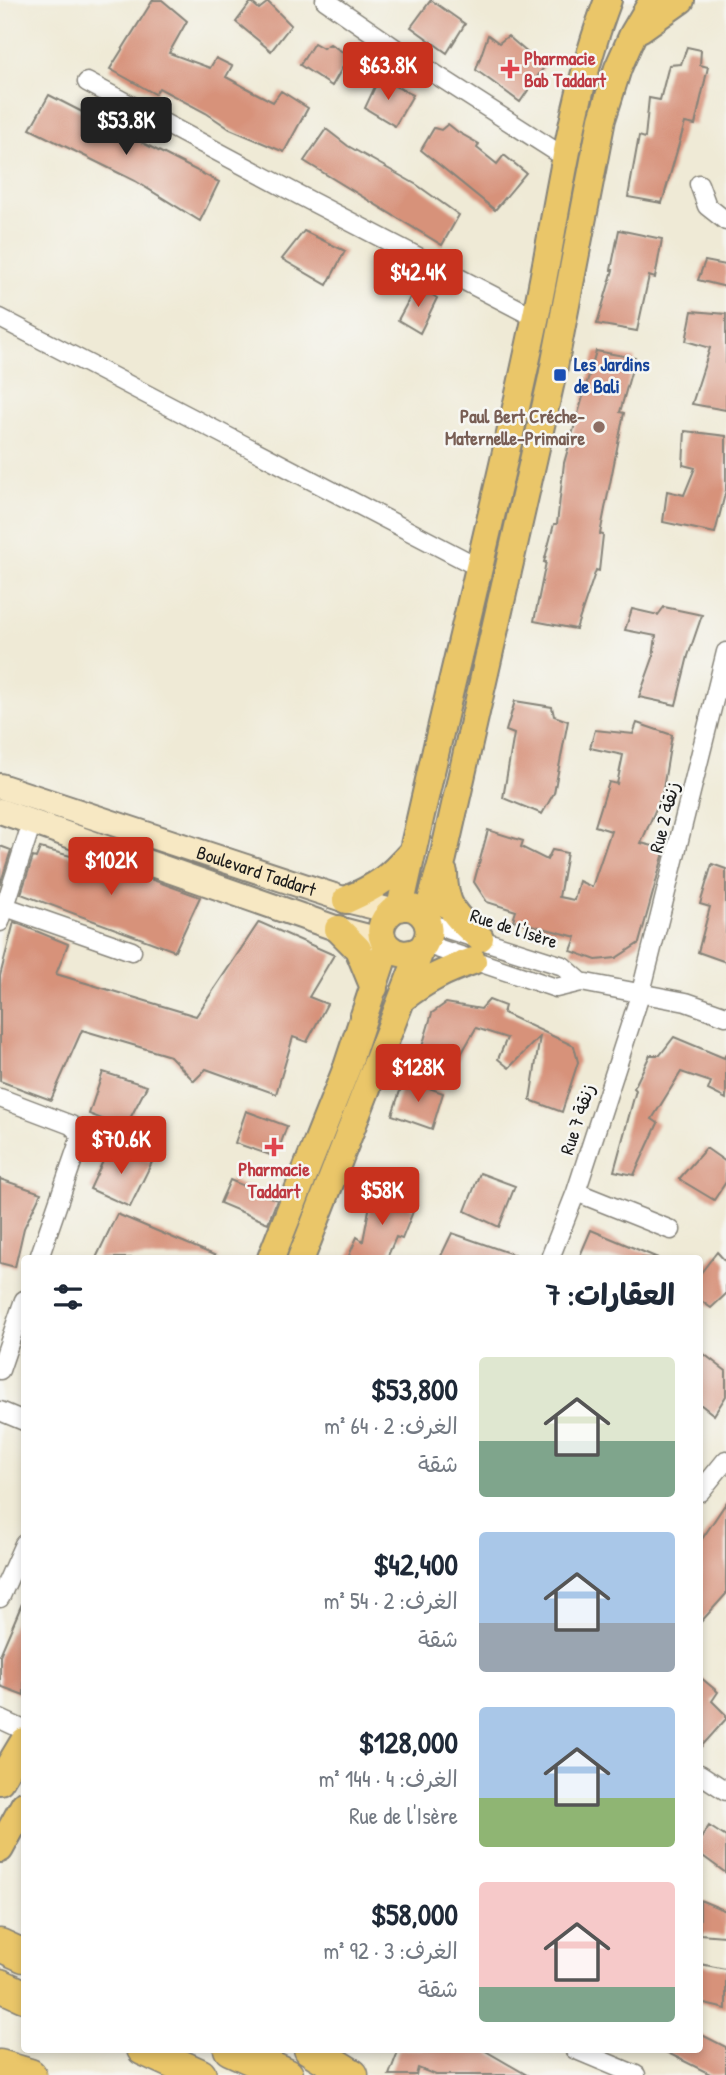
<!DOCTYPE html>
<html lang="ar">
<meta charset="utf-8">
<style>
:root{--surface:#fff;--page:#f2f2f3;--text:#1f2937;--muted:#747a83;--accent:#c8321e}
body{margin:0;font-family:"Patrick Hand","Playpen Sans Arabic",sans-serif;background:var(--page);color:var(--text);direction:rtl;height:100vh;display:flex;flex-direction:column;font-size:26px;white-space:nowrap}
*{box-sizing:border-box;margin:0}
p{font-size:23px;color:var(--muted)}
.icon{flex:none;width:38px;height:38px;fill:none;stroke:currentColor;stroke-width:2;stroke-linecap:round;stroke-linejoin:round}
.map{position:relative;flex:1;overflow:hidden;direction:ltr}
.panel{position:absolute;left:21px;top:1255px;width:682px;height:798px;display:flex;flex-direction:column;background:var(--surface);border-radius:7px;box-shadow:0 4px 10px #0003;direction:rtl}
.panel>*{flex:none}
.price{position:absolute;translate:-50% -60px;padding:0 16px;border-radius:7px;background:var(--accent);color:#fff;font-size:23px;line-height:46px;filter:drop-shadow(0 2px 4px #0008)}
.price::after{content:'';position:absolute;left:50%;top:42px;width:21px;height:16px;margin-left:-10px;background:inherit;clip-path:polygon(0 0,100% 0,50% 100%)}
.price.active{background:#222;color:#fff}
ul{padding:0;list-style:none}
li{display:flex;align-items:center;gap:21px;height:175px;padding:0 28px}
li span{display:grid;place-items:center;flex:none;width:196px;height:140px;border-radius:7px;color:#555}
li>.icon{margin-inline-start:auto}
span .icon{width:84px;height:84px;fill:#fffc;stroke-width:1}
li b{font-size:30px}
h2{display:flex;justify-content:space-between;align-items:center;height:84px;padding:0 28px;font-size:30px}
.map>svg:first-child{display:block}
</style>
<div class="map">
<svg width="726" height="2075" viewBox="0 0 726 2075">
<rect width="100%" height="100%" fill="#f6f6f2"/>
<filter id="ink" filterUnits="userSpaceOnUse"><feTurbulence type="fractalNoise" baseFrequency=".0143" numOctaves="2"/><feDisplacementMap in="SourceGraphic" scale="14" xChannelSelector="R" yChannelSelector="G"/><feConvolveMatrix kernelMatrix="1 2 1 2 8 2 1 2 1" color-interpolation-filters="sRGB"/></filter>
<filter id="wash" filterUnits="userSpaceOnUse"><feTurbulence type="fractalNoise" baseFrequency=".00686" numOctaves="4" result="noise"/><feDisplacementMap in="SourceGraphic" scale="28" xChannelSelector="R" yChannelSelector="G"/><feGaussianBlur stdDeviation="1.57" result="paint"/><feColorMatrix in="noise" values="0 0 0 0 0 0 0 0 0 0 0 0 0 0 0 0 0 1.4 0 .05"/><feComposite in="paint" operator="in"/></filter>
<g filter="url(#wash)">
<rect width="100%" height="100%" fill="#efead6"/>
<g id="blocks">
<path fill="#d7927a" d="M153,0H162L187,21L169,53L210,68L216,58L232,66L226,77L250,90L273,102L281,91L308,108L284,152L230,129L206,113L159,88L155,94L110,69Z
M431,0L465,24L447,53L411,27Z
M251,2L259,9L268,2L291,25L271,51L236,22Z
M488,35L499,43L508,36L544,67L520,102L476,70Z
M314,43L323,48L330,44L349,56L332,86L300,65Z
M687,47L701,50L700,65L708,67L695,125L685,123L662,203L628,197L639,136L645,138L649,98L660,100L669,65L681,64Z
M379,78L413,95L395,126L365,108Z
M49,95L219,182L200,221L135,181L30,129Z
M448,124L458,132L479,144L477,148L497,164L504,155L526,173L495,210L421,150L434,128L441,130Z
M326,129L348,146L417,185L459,215L442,245L304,161Z
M619,230L662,239L655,278L649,276L637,331L597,324L613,270H611Z
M304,231L345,251L327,285L282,259Z
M705,261L726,265V287L698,280Z
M417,285L437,298L420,333L398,320Z
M692,311L726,314V410L692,404L710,348L686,341Z
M596,351L635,358L620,412L624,413L600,534L603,535L599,571L596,570L576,629L534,621L546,562H544L554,524H557L564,463Z
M685,431L726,436V490L715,533L663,522L667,491L684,495L695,468L683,465Z
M664,607L702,615L688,656L676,705L639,697L653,658L656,636L625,630L632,609L658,615Z
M515,701L552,707L554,716L568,721L554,793L542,814L503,798L514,734L506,731Z
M637,723L672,735L662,795L641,843L665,849L639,943L616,958L596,960L571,951L576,937L513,920L516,911L487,902L474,882L488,830L523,841L521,847L547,860L552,850L567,853L559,897L574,900L579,881L592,887L611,831L595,826L609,782L617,784L623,755L590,748L595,730L633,734Z
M0,846L11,850L0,885Z
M40,848L128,871L200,897L175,951L21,894L33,857L36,858Z
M712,864L726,869V962L698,952L710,907L700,904Z
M14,922L68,944L56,974L196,1016L259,922L334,955L309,997L327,1004L307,1042L293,1037L276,1094L206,1069L194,1081L170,1056L82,1030L51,1100L0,1081V976Z
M489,1000L505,1006L503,1013L574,1046L578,1062L562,1112L530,1100L540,1036L509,1068L498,1059L507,1038L476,1028L455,1065L422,1047L432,1013L446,1003L481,1009Z
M674,1037L724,1058L726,1054V1099L708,1090L711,1082L681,1072L652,1119L658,1123L634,1175L614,1171L636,1090L634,1088L650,1055H660Z
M103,1072L147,1086L125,1128L89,1114Z
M404,1079L443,1093L432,1129L392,1115Z
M246,1111L287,1126L276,1157L235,1143Z
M110,1146L152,1162L130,1207L90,1189Z
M706,1148L726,1162V1182L714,1200L679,1179Z
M480,1173L515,1186L499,1227L465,1211Z
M0,1179L41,1193L24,1228L15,1267L0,1263Z
M230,1180L277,1200L268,1223L220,1203Z
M373,1189L414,1209L402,1239L396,1237L387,1258H348L357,1237L363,1241Z
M117,1214L221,1258H96Z
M591,1230L658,1258H579Z
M452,1233L518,1256L517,1258H440Z
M717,1252L726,1262V1294L711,1308L700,1300V1274Z
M700,1351L726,1371V1396L714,1415L700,1404Z
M726,1503V1594L700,1623V1542Z
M24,1599V1695L0,1686V1655Z
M700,1677L718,1692L712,1701L726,1715V1719L700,1748Z
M709,1826L726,1837V1873L700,1854V1840Z
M700,1900L726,1911L724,1936L700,1934Z
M700,1964L726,1969V2009L700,2003Z
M700,2034L726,2047V2075H712L660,2049H700Z
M399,2049H482L527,2075H436L418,2068L416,2075H389Z"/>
</g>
</g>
<g filter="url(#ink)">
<use href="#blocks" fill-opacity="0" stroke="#868379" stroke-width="2"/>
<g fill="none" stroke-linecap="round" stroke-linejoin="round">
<defs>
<path id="street" d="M325,0L396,49L566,158
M87,82L297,194L536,318
M699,184L707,206L726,221
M0,318L480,568
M0,905L132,951
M0,922L32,822
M428,923L563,966L581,982
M425,944L556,988L581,982L686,1002L726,1016
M0,1098L71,1125L80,1134V1139L39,1258
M576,1192L671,1230
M550,1258L576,1192L641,992L726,652
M0,1370L24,1300
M0,1411L24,1421
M700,1492L726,1460
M0,1598L24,1544
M0,1719L24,1730
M700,1774L726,1791
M574,2049L636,2075"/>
<g id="secondary">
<path id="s1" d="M0,786L346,900L392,911"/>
<path d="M0,811L338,929L384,941"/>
</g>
<path id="primary" d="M640,29L681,0
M444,873C444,906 455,917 480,938
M346,900C378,886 389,878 412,852
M400,908C443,711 494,516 535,320C558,212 569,103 608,0
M426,919L443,858L552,377L602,119L618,68L633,34L653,0
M338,929L358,949L374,988
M403,998C426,980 446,970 473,961
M271,1258L347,1067L387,946
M301,1258L421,949C444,922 409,892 388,915C368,937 396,965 421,949
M0,1781L24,1741
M0,1849L24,1805"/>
<path id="highway" d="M0,1945L24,1956
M0,1985L24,1996
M143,2049L200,2075
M230,2049L287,2075
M310,2049L352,2075
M0,2066L30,2075"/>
</defs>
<use href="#street" stroke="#868379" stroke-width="21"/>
<use href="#secondary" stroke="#868379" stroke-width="28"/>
<use href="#primary" stroke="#868379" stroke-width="30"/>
<use href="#highway" stroke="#868379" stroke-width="35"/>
<use href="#street" stroke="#fff" stroke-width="18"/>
<use href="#secondary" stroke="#f7e8c3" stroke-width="24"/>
<use href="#primary" stroke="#eac669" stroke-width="26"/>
<use href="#highway" stroke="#eac669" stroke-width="32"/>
</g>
</g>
<g fill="#e0444e" stroke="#f6f6f2" stroke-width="2.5">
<path d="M506.5 58.5h7v7h7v7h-7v7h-7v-7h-7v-7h7z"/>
<path d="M270.5 1136.5h7v7h7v7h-7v7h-7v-7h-7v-7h7z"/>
</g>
<rect fill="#1a4fb4" stroke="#f6f6f2" stroke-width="2.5" x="553" y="368" width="14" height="14" rx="3.5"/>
<circle fill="#8d6e63" stroke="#f6f6f2" stroke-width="2.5" cx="599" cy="427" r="7"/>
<g text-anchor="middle" stroke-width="5" stroke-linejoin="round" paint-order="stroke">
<g font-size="19" font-weight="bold" fill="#be3a42" stroke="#f6f6f2" text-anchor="start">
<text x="524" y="65">Pharmacie<tspan x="524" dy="22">Bab Taddart</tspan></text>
<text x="274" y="1176" text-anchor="middle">Pharmacie<tspan x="274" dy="22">Taddart</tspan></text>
</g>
<g font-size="19" font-weight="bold" fill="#164399" stroke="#f6f6f2" text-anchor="start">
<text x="574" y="371">Les Jardins<tspan x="574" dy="22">de Bali</tspan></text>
</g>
<g font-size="19" font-weight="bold" fill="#785e54" stroke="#f6f6f2" text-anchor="end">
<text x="585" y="423">Paul Bert Créche-<tspan x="585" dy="22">Maternelle-Primaire</tspan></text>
</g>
<g font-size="19" fill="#1c1c1c" stroke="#f6f6f2">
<text transform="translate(664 817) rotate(-76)" y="7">Rue 2 زنقة</text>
<text dy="7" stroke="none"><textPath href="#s1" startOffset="270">Boulevard Taddart</textPath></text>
<text transform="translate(514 928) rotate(18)" y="7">Rue de l'Isère</text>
<text transform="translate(577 1119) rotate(-72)" y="7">Rue 7 زنقة</text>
</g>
</g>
</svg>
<b class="price" style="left:388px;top:102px">$63.8K</b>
<b class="price active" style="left:126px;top:157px">$53.8K</b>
<b class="price" style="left:418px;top:309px">$42.4K</b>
<b class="price" style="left:111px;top:897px">$102K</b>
<b class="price" style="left:418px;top:1104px">$128K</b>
<b class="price" style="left:121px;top:1176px">$70.6K</b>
<b class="price" style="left:382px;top:1227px">$58K</b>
<section class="panel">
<h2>العقارات: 7<svg class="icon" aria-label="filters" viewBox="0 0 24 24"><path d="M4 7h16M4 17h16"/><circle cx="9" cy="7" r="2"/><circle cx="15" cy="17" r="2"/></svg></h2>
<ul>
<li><span style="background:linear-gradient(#dfe7d0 60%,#7fa58c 0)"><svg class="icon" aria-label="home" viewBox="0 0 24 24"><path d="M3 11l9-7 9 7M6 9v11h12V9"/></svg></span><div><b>$53,800</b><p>الغرف: 2 · 64 m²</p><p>شقة</p></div></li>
<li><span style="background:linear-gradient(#a9c7e8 65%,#9aa5b1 0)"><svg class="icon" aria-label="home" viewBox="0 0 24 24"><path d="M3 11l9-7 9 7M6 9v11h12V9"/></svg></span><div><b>$42,400</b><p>الغرف: 2 · 54 m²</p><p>شقة</p></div></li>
<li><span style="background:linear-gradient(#a9c7e8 65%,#8fb573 0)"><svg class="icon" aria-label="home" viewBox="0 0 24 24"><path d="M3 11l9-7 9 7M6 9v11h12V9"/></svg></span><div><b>$128,000</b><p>الغرف: 4 · 144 m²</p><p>Rue de l'Isère</p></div></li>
<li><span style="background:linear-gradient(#f6c9c9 75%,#7fa58c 0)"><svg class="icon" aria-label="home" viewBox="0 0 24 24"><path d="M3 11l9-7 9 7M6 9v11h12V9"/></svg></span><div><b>$58,000</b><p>الغرف: 3 · 92 m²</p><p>شقة</p></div></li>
</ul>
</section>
</div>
